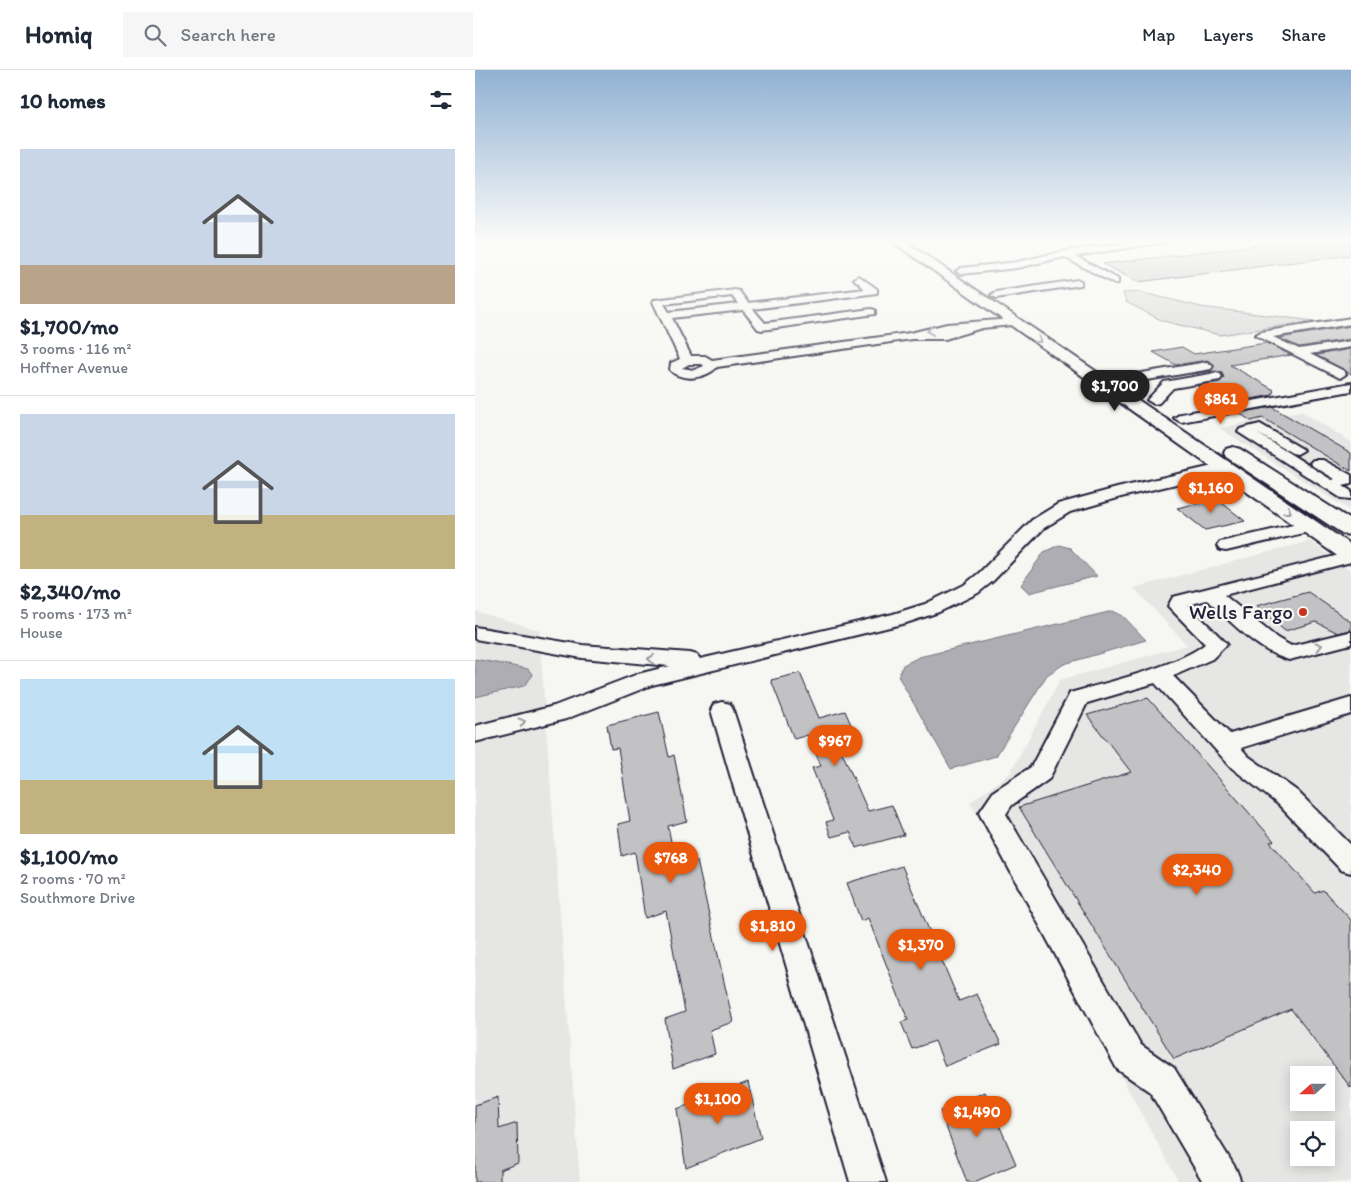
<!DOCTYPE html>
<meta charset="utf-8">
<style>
:root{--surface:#fff;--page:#f6f6f7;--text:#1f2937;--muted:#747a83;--line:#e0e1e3;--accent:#ea580c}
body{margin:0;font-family:Itim,sans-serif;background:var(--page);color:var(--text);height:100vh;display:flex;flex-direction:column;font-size:19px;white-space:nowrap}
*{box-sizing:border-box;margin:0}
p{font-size:16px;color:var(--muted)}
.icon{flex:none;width:28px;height:28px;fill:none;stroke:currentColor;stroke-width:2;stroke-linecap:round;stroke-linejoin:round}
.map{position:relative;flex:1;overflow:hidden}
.details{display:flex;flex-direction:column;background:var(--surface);width:475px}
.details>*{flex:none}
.needle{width:32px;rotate:249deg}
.fabs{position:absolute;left:815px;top:996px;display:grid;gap:10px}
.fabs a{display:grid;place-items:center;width:45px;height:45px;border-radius:0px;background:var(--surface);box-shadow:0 2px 12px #0003;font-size:25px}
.price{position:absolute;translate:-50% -42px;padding:0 11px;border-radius:18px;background:var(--accent);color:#fff;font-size:16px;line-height:32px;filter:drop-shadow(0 1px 2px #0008)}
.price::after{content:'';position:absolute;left:50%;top:30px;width:15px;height:11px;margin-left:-8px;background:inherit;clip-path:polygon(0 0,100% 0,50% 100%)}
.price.current{background:#222;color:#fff}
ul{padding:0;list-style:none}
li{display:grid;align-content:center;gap:10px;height:265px;padding:0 20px}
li+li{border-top:1px solid var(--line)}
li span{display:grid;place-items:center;height:155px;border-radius:0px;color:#555}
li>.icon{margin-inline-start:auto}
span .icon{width:90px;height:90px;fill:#fffc;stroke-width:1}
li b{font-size:21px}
h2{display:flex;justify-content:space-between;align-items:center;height:60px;padding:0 20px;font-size:21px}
header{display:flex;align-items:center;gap:30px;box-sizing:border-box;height:70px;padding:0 25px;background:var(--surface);border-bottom:1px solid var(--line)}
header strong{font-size:24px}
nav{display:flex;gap:28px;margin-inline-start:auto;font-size:18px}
.search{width:350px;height:45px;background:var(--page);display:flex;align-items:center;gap:12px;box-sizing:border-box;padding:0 18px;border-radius:0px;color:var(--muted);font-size:19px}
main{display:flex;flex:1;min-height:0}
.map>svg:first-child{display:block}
</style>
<header>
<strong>Homiq</strong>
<div class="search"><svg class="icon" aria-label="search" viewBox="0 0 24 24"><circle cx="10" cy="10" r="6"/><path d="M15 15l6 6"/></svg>Search here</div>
<nav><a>Map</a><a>Layers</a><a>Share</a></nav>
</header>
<main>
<section class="details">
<h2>10 homes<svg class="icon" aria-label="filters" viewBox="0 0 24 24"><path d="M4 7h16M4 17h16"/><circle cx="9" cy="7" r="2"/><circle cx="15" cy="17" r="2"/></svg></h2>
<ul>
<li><span style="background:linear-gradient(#c9d6e8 75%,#b9a48a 0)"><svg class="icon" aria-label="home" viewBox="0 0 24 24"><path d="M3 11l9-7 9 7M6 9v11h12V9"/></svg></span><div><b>$1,700/mo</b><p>3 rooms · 116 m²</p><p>Hoffner Avenue</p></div></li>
<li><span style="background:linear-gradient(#c9d6e8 65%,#c2b280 0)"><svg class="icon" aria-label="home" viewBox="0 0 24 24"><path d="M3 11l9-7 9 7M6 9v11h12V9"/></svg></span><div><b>$2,340/mo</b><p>5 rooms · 173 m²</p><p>House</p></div></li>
<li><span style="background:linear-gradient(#bfe0f5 65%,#c2b280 0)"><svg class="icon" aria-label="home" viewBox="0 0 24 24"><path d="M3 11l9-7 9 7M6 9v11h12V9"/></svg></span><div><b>$1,100/mo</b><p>2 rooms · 70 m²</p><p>Southmore Drive</p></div></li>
</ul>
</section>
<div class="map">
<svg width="876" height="1112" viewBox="0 0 876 1112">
<rect width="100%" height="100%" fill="#f6f6f2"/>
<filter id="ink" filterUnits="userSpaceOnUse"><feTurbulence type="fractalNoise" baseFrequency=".02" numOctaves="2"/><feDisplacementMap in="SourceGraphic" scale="10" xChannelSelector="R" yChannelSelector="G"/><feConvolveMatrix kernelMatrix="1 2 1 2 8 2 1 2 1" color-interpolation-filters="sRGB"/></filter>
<g filter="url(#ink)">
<path fill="#e6e6e4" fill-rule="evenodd" d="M826,341L876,372V441L744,358Z
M835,471L876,501V1112H704L495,732L535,703L585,610L712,575L659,518ZM824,1005H851V1032H824ZM824,1060H851V1088H824Z
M0,541L64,560L105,1112H0Z"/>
<path fill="#d7d7d7" stroke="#7c7c89" d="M665,222L726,237L839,251L745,265L688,251L651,232L648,223Z"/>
<path fill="#adadb3" stroke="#757583" d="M584,475L595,478L622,506L554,523L546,515L569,482Z
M638,541L648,546L671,570L589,594L572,605L521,686L476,699L423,606L428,595L444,587Z
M0,589L53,599L58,605L49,616L0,627Z"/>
<path fill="#c2c2c4" stroke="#22223b" d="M809,172H876V185L663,212L628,194Z
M876,256V269L824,277L804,268Z
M791,273L816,285L755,295L799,320L797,325L750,334L722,316L745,312L749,308L747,303L741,301L716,304L736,301L739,294L732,290L701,295L678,282L707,277L719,284Z
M876,279V304L841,285Z
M797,337L876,383V401L788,348L776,351L764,343Z
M742,429L770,451L730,460L702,438Z
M833,522L876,552V560L863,563L841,552L810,561L781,536Z
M325,603L344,648L370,641L382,668L363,673L393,741L417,735L429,765L381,778L375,762L356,767L351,752L358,750L337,698L346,696L333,665L319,669L296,610Z
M673,628L799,771L795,772L840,823L848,820L876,850V1018L816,939L699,989L544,737L656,702L612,645Z
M184,642L194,687L199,685L212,751L193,756L201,797L222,791L258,952L235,960L240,984L198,999L190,949L210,942L191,841L170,848L160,782L147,786L143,754L155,751L143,678L136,679L132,655Z
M427,796L484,931L502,924L526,974L470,996L460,971L437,979L426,952L433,950L393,848L386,851L372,813Z
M273,1012L286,1068L211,1098L202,1039Z
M510,1022L541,1094L499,1112H492L465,1041Z
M23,1027L24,1059L42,1053L43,1093L25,1100V1112H0V1035Z"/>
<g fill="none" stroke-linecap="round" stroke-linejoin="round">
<defs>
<path id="minor" d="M664,172H692L600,186L643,209V213L640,214L589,187L542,198L486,204L481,201L486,198L542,192L590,181Z
M384,206L402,219V223L278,239L290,253L396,239L400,240V244L287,260L283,259L268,240L197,248L216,286H230L237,290L435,263L472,254L537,249L543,252L537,255L507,258L470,269H437L242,297C231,309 206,312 195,300L196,293L205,289L178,232L179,230L260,220L264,221L273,233L390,219L379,209ZM257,226L263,234L194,242L189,234ZM214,294H227L229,296L219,300L207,298Z
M603,210L606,211V215L521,228L516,225L521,222Z
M876,248V254L798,267L824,279L876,271V277L835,284L869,301L871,304L865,308L780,265L786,262Z
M732,292L738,296L736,299L649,314L643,310L649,306Z
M741,303L745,304L747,307L745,310L698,318L684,333L679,334L672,330L689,312Z
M876,313V321L706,352L699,348L706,344Z
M785,354L829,380L822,384L817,383L782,363L857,410L860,409L838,396L835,393L838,390H848L876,405V414L868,416L876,421V429L866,428L763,362L765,359Z
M751,393L759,398L756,401L646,427L595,442L569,458L518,511L503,523L464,542L431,553L177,615L91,649L0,672V656L79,636L163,604L195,596L107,588L0,569V557L107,575L215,583L222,585L225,589L418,544L450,534L489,515L504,503L557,450L583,434L642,418Z
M835,451L841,452L844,456L841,460L751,481L745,480L742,476L745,472Z
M876,482V492L749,525L802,568L816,576L874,562H876V574L814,590C782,581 756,551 732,530L713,535L752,574L737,589L698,606L755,664L876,628V644L766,678L773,686L822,721L876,775V803L866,800L804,735L757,698L680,613L612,633L574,709L537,735L531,744L666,975L699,998L761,1099L766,1112H728L675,1022L642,999L504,743L519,721L556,697L595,623C632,612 701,597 730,574L693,536L698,527Z
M247,632L255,634L258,640L411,1112H375L236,640L239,634Z"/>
<path id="major" d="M418,172H431L876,475V492L868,490Z
M758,377L765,379L876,450V465L868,464L751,387L749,383L751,379Z"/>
</defs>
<use href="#minor" stroke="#22223b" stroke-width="4"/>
<use href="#major" stroke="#22223b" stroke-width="4"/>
<use href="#minor" fill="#f6f6f2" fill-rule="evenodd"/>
<use href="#major" fill="#f6f6f2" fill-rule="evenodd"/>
</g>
<defs><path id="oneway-chevron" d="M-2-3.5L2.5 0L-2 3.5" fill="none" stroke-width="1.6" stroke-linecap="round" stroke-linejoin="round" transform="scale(1.25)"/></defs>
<g stroke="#9797a0">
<use href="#oneway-chevron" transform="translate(455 261) rotate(172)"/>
<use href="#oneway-chevron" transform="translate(563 270) rotate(35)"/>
<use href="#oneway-chevron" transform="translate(813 441) rotate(35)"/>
<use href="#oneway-chevron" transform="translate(844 576) rotate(-14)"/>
<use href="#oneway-chevron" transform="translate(176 589) rotate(-174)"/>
<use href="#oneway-chevron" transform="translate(47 652) rotate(-15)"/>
</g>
</g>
<linearGradient id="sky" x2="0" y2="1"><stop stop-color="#90b1d3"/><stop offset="0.52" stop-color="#fbfbf9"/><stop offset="1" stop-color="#fbfbf9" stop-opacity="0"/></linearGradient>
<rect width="876" height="328" fill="url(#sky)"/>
<circle fill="#c8321e" stroke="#f6f6f2" stroke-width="2" cx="828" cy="542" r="5"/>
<g text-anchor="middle" stroke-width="4.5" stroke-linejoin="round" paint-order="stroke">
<g font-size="21" fill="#22223b" stroke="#f6f6f2" text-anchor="end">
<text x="818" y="549">Wells Fargo</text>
</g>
</g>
</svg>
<div class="fabs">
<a><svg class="needle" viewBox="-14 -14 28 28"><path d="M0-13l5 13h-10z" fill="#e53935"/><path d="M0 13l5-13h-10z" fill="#747a83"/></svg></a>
<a><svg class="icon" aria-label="locate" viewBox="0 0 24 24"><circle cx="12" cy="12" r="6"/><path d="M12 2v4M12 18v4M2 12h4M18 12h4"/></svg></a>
</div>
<b class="price current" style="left:640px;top:342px">$1,700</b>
<b class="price" style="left:746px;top:355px">$861</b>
<b class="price" style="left:736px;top:444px">$1,160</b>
<b class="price" style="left:360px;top:697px">$967</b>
<b class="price" style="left:196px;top:814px">$768</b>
<b class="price" style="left:722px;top:826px">$2,340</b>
<b class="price" style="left:298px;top:882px">$1,810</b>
<b class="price" style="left:446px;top:901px">$1,370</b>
<b class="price" style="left:243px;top:1055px">$1,100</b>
<b class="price" style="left:502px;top:1068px">$1,490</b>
</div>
</main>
